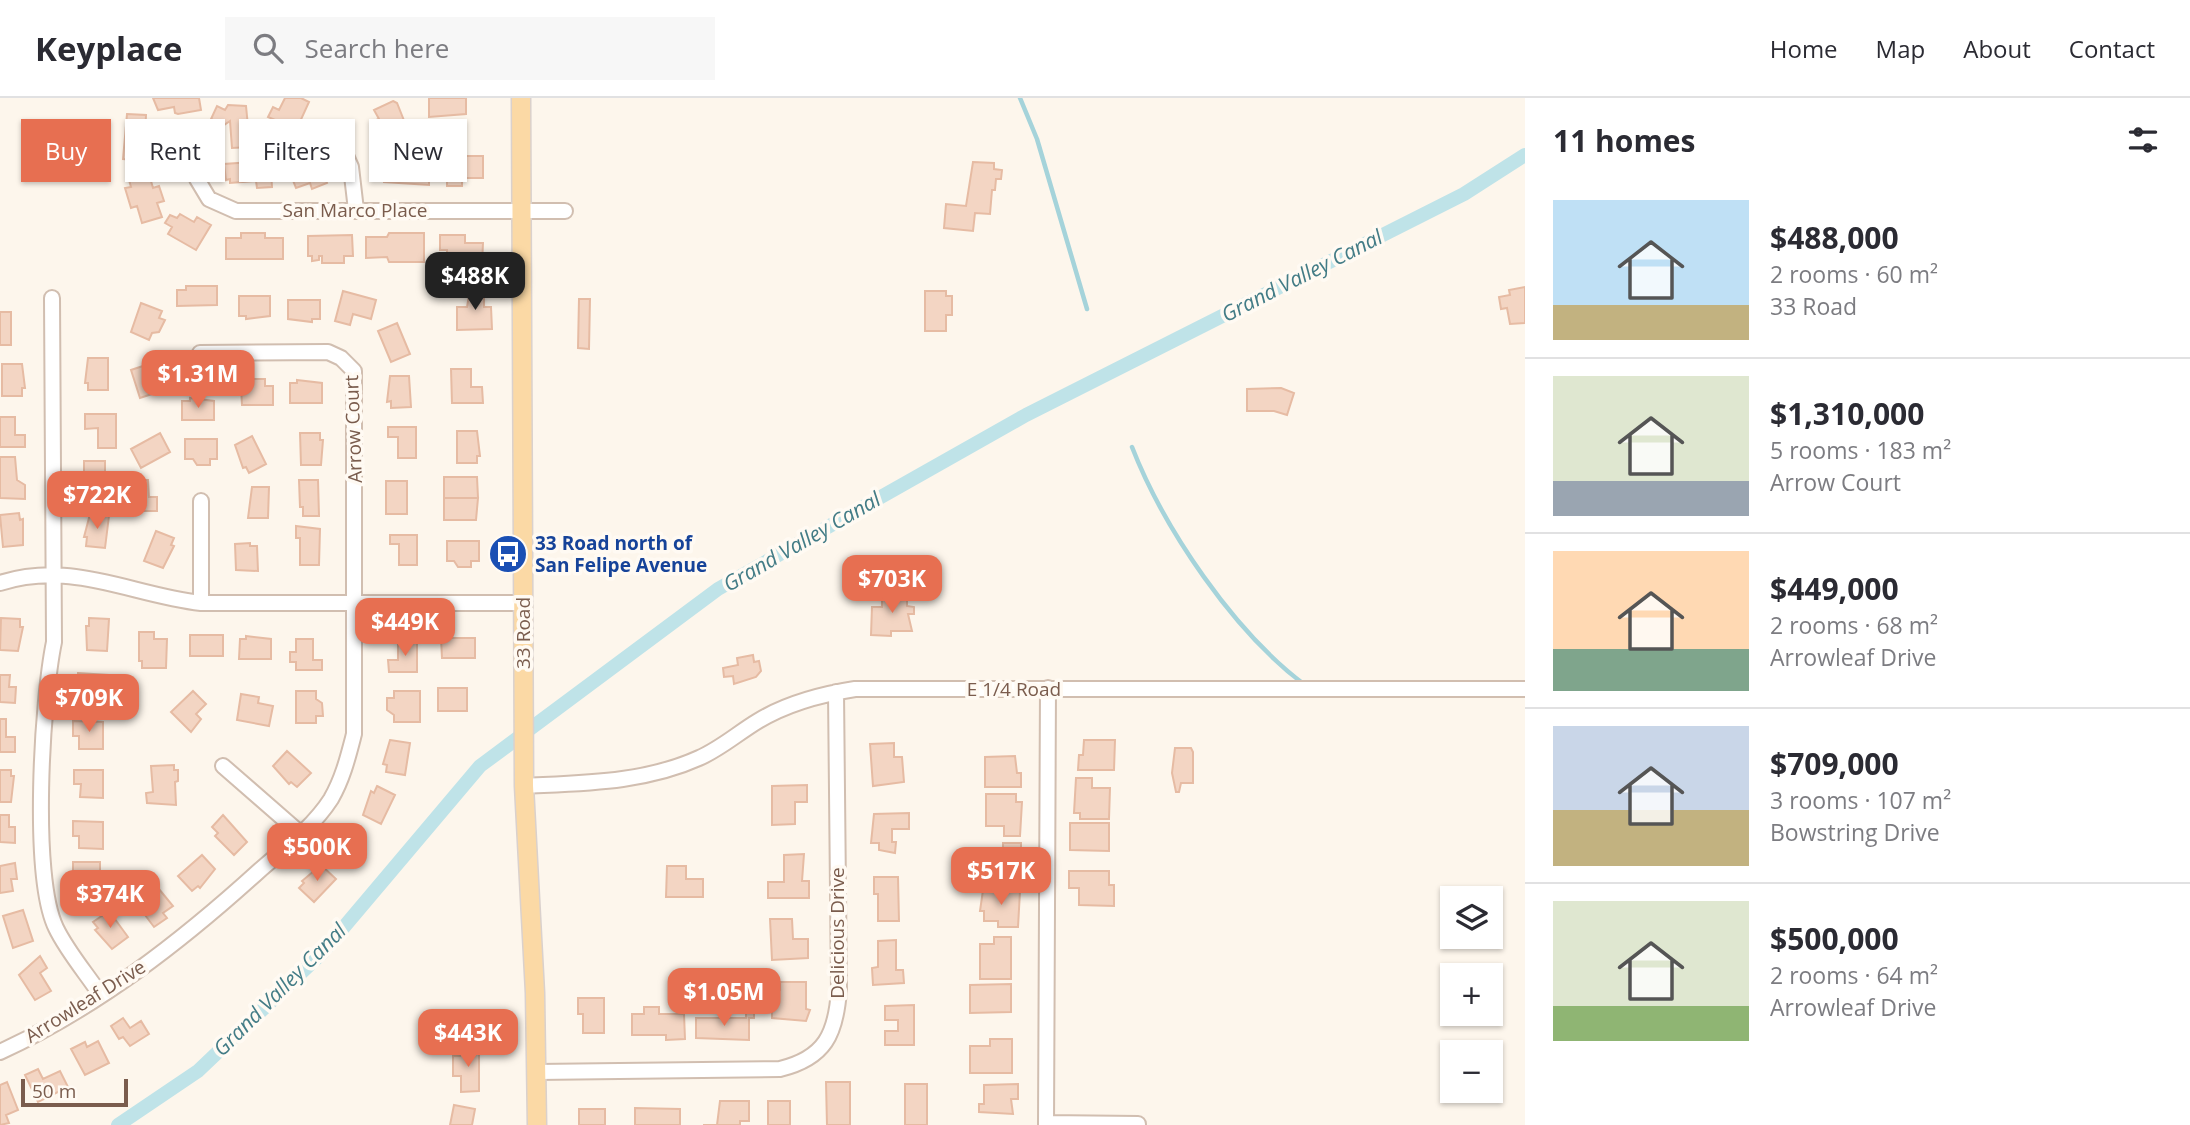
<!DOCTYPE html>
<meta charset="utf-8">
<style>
:root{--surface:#fff;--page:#f7f7f7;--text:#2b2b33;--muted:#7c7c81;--line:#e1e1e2;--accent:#e76f51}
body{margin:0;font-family:"Open Sans",sans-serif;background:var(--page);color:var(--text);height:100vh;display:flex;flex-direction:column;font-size:26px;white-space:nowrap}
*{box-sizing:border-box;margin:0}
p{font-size:23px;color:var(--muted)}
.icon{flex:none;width:38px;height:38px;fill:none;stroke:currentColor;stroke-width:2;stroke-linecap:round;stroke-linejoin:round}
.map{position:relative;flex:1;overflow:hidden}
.details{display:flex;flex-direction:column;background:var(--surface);width:665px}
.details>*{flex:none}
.banner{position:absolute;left:21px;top:21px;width:665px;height:63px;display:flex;gap:14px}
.buttons{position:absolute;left:1440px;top:788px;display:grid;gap:14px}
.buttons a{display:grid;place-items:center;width:63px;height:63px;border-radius:0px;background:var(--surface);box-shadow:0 2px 5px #0004;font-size:35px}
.scale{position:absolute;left:21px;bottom:18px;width:107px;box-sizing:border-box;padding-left:7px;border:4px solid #7a5c4d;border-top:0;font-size:19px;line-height:24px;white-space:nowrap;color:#7a5c4d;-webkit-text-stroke:5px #fffaf3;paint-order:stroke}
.price{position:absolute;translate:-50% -60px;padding:0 16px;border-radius:14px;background:var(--accent);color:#fff;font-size:23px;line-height:46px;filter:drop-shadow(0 2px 4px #0008)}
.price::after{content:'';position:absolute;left:50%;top:42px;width:21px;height:16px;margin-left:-10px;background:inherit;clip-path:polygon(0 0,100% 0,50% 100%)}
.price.on{background:#222;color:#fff}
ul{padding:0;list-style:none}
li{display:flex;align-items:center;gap:21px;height:175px;padding:0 28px}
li+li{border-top:2px solid var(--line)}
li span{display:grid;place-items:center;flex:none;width:196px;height:140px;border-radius:0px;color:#555}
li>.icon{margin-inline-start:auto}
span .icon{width:84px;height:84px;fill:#fffc;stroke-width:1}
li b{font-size:30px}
h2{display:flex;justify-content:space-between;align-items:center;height:84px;padding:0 28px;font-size:30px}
.tag{padding:0 24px;border-radius:0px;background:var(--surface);box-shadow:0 2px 5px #0004;font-size:24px;line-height:63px}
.tag.on{background:var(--accent);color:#fff}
header{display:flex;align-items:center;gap:42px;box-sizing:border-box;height:98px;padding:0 35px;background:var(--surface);border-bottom:2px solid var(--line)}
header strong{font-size:33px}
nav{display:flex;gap:38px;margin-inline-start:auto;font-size:24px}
.search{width:490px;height:63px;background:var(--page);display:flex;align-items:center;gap:18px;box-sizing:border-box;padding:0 24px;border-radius:0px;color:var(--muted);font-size:26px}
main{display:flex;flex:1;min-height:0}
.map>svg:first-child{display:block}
</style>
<header>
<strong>Keyplace</strong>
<div class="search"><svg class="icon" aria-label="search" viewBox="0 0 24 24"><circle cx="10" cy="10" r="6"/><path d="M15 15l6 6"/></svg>Search here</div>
<nav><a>Home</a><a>Map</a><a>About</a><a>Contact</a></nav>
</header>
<main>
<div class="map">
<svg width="1525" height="1027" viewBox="0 0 1525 1027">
<rect width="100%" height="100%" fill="#fdf6ec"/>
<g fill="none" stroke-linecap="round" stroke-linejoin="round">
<path stroke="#a5d3da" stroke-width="4.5" d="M1020,0L1037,41L1087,211
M1132,349C1164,431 1234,534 1305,587"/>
<path stroke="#bfe3e8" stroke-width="14" d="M118,1027L198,973L322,855L480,668L718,491L1026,317L1464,96L1525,57"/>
</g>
<path fill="#f3d5c3" stroke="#e6bba3" stroke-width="2" d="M153,0H199L201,12L178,16L175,15L174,9L158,12Z
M285,0H301L309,4L298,28L297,43L274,41L275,22L268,19L273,9L279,12Z
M429,0H466V16L429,19Z
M393,3L397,5L411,40L385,48L378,34L383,31L376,22L379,21L374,12Z
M228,7L246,8L250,49L232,50L230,23L224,27L211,21L217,8L225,12Z
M127,16L146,17L145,39L150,40L149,63L123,61Z
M302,50L314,69L321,67L327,85L312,91L310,85L296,90L283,57Z
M447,58H483V80H462V88H447Z
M396,62H425V70H429V87L384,84V65H396Z
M265,63H270L271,70H266V73H271L272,89L257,90L256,83L230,85V81L226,82L224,66Z
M973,64L994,65V71L1002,72L1001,81H996L995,92H992L990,116L975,115L973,133L944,130L946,106L966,108Z
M149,76L153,90L159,88L164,103L157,105L162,119L142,125L137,108L131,110L125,90L131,89L129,82Z
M180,116L194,124L197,119L211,127L196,152L168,136L172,129L165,125L170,117L177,120Z
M241,135H265V140H283V161H226V140H241Z
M389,135H424V164H389L387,159L366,160V139H387Z
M352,137L353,158H344V165H322V158H319V162L312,163V158H308V138Z
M440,137H465V145H483L482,167L447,164V152H440Z
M471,186L484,189V209H491L492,231L457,232V209H467Z
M186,188H217V207L177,208V192H186Z
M1525,189V225L1510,226L1507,210L1501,211L1499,199L1510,197L1509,192Z
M343,193L376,202L371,221L353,216L350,227L335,223Z
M925,193H946V198H952V217H946V233H925Z
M239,198H270V218L246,221V218H239Z
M579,201H590L589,251L578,250Z
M288,202H320V221H312V224L288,221Z
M141,205L162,213L159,220L165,222L159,234L152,235L149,242L131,234Z
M0,214H11V247H0Z
M397,225L410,256L391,264L378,233Z
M88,260H108V292H88V285H85Z
M158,263L161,275L154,278L158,294L140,300L131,272Z
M2,266H22L25,290H22V298H2Z
M451,271H471V289H482L483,305H452Z
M390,278H409L411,309L391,310V303L387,304Z
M265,281V288H273V307H242L241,288H249L253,281Z
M297,282L322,285V305H290V285H297Z
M1281,290L1294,295L1287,317L1274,313H1247V291Z
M190,300L214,303V322H182V303H190Z
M85,316H116V350H98V330L85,331Z
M0,319H15V337H25V349H0Z
M388,329H416V360H398V339H388Z
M457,333H477L480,358H477V365H457Z
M160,335L170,354L141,370L131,351Z
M300,335H320V342H323L321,367H301Z
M252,338L266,366L249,375L246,369L243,370L235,347Z
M185,341H217V361H210V367H197L193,361H185Z
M0,359H15L17,382L25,387V401L0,400Z
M84,363H105V397H84Z
M444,379H477L478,400H444Z
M125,382H148L149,399H157V413H131V393H125Z
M299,382H318L319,418H303V409H300Z
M386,383H407V416H386Z
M252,389H269L268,420H248Z
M444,400H478L476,422H444Z
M19,415L20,422L23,421V447L3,449L0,417Z
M90,416L109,418L105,450L86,448L87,439H84Z
M296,428L320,431L319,467H300V440H296Z
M156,433L174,440L171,447L174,448L163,470L144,463Z
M390,437H417V467H399V446H390Z
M447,443H479V463H471V469H458L454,463H447Z
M250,445V448H257L258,473L236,472L235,446Z
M882,495H907V508L914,509V516H908L912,533H891V538L871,537L872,509H882Z
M1,520L20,521V529H23L18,553L0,552Z
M89,520L109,521L107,553L87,552L86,528H89Z
M139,534H154V541H167L166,570H142V563H139Z
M190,537H223V558H190Z
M246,538L271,541V561H239L240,541H246Z
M441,540H475V560H442Z
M296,541H313V562H322V572H296V564H290V554H296Z
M398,544H417V574H389L388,562H398Z
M753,557L754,564L759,563L761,573L756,579L734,586L733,578L724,579L723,570L738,567L737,560Z
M78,575L108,577L107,604L83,603V591L78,590Z
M0,577H10L9,589H16L15,605L0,604Z
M438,590H467V613H438Z
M193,593L206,606L196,616L201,621L191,634L171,614Z
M296,593H316V601L322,605L323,618H316V625H296Z
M394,593H420V624H394V617L387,612V600H394Z
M241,596L259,599L258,605L273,608L269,628L237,622Z
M0,621H6V639H15V654H0Z
M73,623L103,624V651H79V638H73Z
M390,642L410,645L405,677L386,674L387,667L383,666Z
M1084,642H1115L1114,672H1078L1079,657H1083Z
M894,645V659H902L904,684L873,688L870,646Z
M1175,650H1191L1193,654V685H1181L1179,694H1176L1172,675Z
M287,653L311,675L297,689L291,684L289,686L273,668Z
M1015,658L1017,675H1021V689H985V659Z
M174,667V672H178V683L175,684L176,707L147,705L146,695L153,694L151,668Z
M0,672H11V678H14L11,704H0Z
M74,672H103V700L80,699L81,686H74Z
M1076,680H1092V690H1110L1109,721H1080V715H1074Z
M807,687V704H795V726L772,727V688Z
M377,688L395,697L381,726L363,717L371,693L374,695Z
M986,696H1016V704H1022L1020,738H1004V728H986Z
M909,715V731H892V744H896L895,755L879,752V745H871L874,716Z
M0,717H9V729H15V745L0,744Z
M223,717L247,744L234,757L215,738L218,735L212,729Z
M73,723L103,724V751L79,750V738H73Z
M1070,725H1109V753L1070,752Z
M352,729L365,741L344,765L329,751Z
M1003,745H1021V779H1015V786H985V755H1003Z
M804,756L802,783H809V800H768V784H784V757Z
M202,757L215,771L200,790L198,788L192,793L178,778Z
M73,764H100V797H82V779H73Z
M15,765L17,781H11L13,793L0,795V768Z
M321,767L336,781L314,804L299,790L304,785L302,783Z
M667,768H686V781H703V799H666Z
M1069,773H1109V787H1114V808L1079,807V790H1069Z
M874,779H898L899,823H878V796H874Z
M154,785L173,808L163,815L167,820L154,829L133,801Z
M983,792L1020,793L1018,829H998V823H984V813H980Z
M23,812L33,843L13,850L3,818Z
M109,813L128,839L112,851L95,832L98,830L93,824Z
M770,821H792L793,841H808V860L772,862Z
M994,839H1011V881H980V846H994Z
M896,842V872H903L904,885L873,887L872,870L878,869V843Z
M40,858L47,870L40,875L51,893L35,902L19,877Z
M780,884H806V911L810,912L806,923L772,920V892H780Z
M1011,886V914L970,915V887Z
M578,900H604V935H583V916H578Z
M914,907V947H885V933H898V922H885V908Z
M644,909H659V916H684L685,941L666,942V937H632V916H644Z
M746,914H754V920H749V942L696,940V920H746Z
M123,920L130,930L141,923L149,936L130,948L123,939L119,941L111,928Z
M990,941H1012V975H970V948H990Z
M98,943L109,965L85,977L71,951L85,944L87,949Z
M460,950H479V993L461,994V978H453V958H460Z
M38,971L43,981L60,973L68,989L38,1004L25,977Z
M7,984L18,1012L6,1017L9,1025L0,1027V987Z
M826,984H850V1027H827Z
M905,986H927V1027H905Z
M1018,986V1001H1011L1013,1016L979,1014V1006H984V987Z
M720,1003H749V1023H740V1027H703H717Z
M768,1003H790V1027H768Z
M454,1007L475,1011L472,1027H450Z
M635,1010L680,1011V1027H635Z
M579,1011H605V1027H579Z"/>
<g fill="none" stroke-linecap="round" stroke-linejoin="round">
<defs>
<path id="minor" d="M335,33L351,69L356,112
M184,45L197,81L209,101L236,113H565
M52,200L54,544C42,602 31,779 56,830C67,853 86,875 100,896
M201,403V505
M0,485C73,462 131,497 201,505H523
M223,668L301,736
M524,688C583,685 644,685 699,660C720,651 738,635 758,623C786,606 823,596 855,591H1525
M0,954C96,910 182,843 260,772C284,751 313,729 331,701C343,680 348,659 354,636V273L341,260L328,254L200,255
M537,974L780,971C825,960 836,936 839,892L836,594
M1046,1025L1138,1026
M1046,1027L1048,590"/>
<path id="major" d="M521,0L524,688L535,895L537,1027"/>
</defs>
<use href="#minor" stroke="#d1beb0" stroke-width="18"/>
<use href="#major" stroke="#dad1cd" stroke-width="21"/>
<use href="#minor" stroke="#fff" stroke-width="14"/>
<use href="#major" stroke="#fbd9a5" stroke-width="18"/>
</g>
<defs>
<symbol id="bus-disc" viewBox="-11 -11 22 22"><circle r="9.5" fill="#1a4fb4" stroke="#fffaf3"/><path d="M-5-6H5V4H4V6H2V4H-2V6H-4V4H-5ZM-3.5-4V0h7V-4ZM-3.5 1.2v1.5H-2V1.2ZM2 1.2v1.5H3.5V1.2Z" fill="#fff"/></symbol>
</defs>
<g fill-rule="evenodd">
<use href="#bus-disc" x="486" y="434" width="44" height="44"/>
</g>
<g text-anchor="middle" stroke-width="7" stroke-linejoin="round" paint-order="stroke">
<g font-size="19" fill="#7a5c4d" stroke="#fffaf3">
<text x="355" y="119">San Marco Place</text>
<text transform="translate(353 331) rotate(-92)" y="7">Arrow Court</text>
<text transform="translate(523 535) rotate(-90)" y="7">33 Road</text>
<text x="1014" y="598">E 1/4 Road</text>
<text transform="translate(837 835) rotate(-90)" y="7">Delicious Drive</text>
<text transform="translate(85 903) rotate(-32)" y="7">Arrowleaf Drive</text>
</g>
<g font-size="19" font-weight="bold" fill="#164399" stroke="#fffaf3" text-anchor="start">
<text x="535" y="452">33 Road north of<tspan x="535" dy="22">San Felipe Avenue</tspan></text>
</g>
<g font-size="21" font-style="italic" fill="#437c86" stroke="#fffaf3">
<text transform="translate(1302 178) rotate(-27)" y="7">Grand Valley Canal</text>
<text transform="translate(802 444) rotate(-30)" y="7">Grand Valley Canal</text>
<text transform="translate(280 892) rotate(-45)" y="7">Grand Valley Canal</text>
</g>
</g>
</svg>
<div class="buttons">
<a><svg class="icon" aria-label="layers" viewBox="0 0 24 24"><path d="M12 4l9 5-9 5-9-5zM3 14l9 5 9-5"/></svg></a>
<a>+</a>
<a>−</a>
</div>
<div class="scale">50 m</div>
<b class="price on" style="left:475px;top:214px">$488K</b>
<b class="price" style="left:198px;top:312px">$1.31M</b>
<b class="price" style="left:97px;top:433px">$722K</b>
<b class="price" style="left:892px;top:517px">$703K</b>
<b class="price" style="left:405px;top:560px">$449K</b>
<b class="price" style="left:89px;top:636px">$709K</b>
<b class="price" style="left:317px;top:785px">$500K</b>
<b class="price" style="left:1001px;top:809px">$517K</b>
<b class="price" style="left:110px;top:832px">$374K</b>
<b class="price" style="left:724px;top:930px">$1.05M</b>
<b class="price" style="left:468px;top:971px">$443K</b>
<div class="banner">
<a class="tag on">Buy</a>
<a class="tag">Rent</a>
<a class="tag">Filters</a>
<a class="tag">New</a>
</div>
</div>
<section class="details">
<h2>11 homes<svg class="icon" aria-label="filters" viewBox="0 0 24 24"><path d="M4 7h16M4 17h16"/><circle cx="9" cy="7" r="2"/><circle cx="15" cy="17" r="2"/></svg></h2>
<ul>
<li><span style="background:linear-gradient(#bfe0f5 75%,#c2b280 0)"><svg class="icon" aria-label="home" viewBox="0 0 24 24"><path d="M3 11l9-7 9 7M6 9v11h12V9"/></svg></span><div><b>$488,000</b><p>2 rooms · 60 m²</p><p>33 Road</p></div></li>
<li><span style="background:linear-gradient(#dfe7d0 75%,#9aa5b1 0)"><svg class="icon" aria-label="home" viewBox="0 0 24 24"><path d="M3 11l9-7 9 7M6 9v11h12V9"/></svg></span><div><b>$1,310,000</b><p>5 rooms · 183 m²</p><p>Arrow Court</p></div></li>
<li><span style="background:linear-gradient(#ffd9b3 70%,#7fa58c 0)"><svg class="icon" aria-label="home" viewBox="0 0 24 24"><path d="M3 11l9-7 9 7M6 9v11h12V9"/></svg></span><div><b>$449,000</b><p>2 rooms · 68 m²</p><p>Arrowleaf Drive</p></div></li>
<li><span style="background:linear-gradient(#c9d6e8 60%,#c2b280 0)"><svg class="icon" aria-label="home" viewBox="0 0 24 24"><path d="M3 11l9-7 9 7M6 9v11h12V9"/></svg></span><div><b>$709,000</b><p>3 rooms · 107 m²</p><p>Bowstring Drive</p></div></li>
<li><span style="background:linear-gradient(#dfe7d0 75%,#8fb573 0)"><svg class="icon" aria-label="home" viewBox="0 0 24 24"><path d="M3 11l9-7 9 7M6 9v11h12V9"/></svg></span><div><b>$500,000</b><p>2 rooms · 64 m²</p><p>Arrowleaf Drive</p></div></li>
</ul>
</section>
</main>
